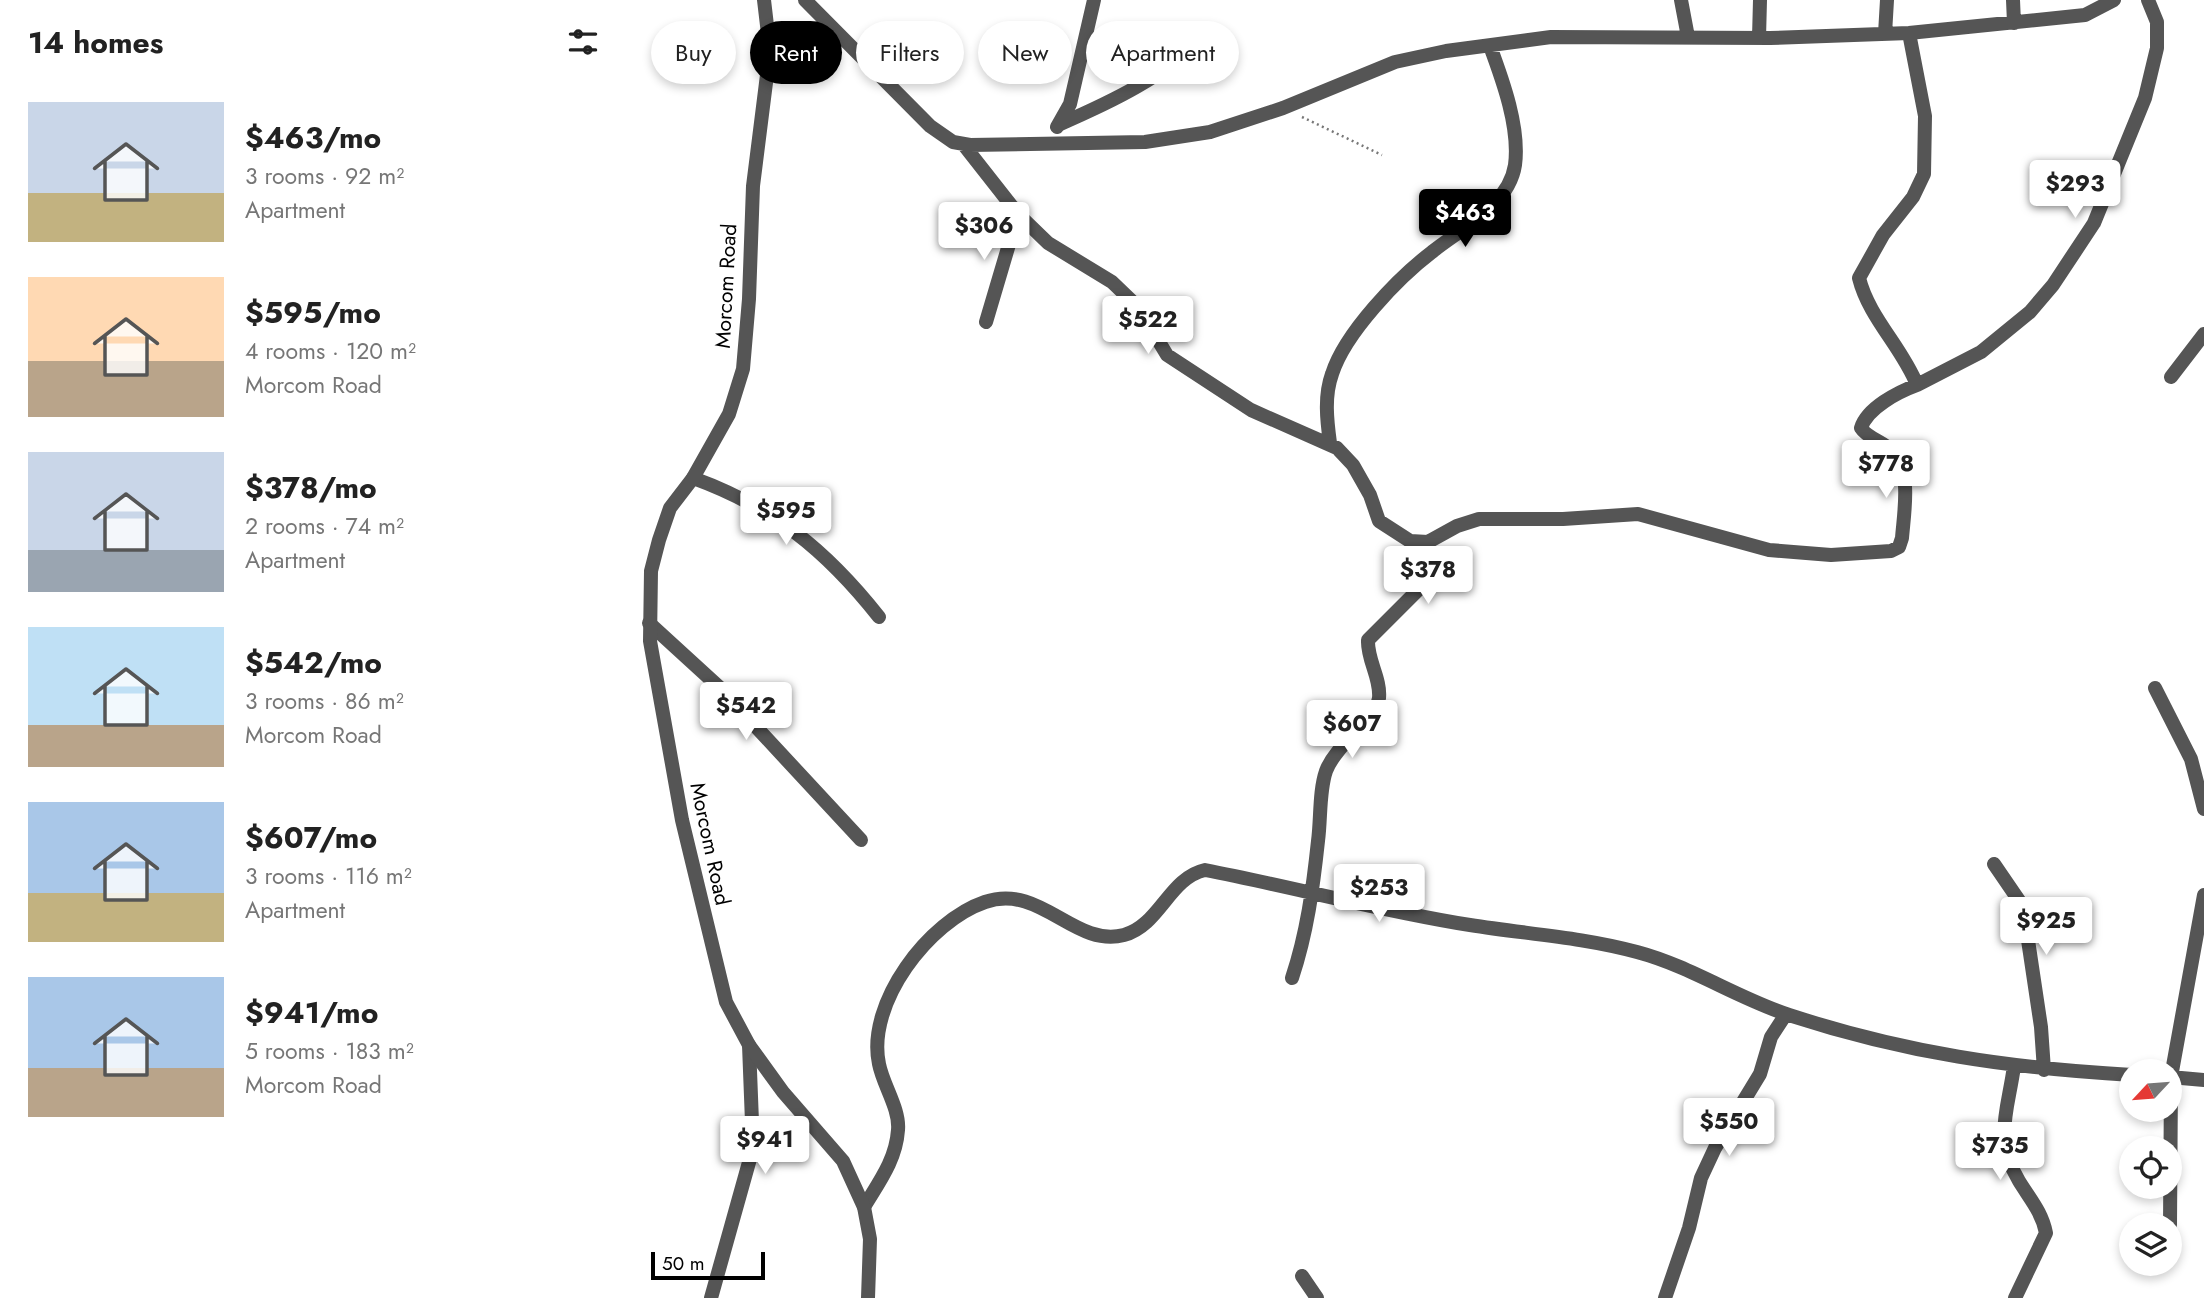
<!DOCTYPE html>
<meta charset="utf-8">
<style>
:root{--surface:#fff;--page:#f2f2f2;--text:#222;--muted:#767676;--accent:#000}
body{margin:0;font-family:Jost,sans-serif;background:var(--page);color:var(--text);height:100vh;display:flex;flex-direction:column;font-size:26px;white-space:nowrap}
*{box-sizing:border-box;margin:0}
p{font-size:23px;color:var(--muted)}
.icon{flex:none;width:38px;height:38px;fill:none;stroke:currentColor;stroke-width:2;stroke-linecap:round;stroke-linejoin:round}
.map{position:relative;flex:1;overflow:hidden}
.panel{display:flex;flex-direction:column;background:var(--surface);width:630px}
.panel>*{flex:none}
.guide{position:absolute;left:21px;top:21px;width:665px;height:63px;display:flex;gap:14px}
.needle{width:46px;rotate:244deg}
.controls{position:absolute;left:1489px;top:1059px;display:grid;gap:14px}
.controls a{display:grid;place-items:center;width:63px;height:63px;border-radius:50%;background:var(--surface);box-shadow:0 4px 10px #0003;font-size:35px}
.scale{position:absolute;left:21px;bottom:18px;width:114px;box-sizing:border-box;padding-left:7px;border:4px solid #000;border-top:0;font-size:19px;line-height:24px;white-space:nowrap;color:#000;-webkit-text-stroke:5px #fff;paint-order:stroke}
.price{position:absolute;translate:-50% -60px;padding:0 16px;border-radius:7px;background:#fff;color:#222;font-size:23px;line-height:46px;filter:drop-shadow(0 2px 4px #0008)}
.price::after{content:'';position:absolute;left:50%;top:42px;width:21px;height:16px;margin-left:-10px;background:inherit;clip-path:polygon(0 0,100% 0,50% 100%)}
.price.selected{background:var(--accent);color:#fff}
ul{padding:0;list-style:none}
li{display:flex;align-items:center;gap:21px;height:175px;padding:0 28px}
li span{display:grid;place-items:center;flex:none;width:196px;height:140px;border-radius:0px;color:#555}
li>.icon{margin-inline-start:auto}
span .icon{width:84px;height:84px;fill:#fffc;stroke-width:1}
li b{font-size:30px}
h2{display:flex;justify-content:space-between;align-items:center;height:84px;padding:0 28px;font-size:30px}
.pill{padding:0 24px;border-radius:32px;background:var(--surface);box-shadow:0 4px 10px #0003;font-size:24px;line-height:63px}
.pill.selected{background:var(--accent);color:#fff}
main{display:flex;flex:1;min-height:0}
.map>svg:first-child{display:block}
</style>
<main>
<section class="panel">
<h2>14 homes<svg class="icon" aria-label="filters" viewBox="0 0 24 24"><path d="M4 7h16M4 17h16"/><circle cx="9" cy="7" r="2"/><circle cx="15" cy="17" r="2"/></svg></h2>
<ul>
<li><span style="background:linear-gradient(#c9d6e8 65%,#c2b280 0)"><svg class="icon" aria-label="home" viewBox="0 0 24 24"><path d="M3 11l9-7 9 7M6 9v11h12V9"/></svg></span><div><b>$463/mo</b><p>3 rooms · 92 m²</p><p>Apartment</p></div></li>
<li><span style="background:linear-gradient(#ffd9b3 60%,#b9a48a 0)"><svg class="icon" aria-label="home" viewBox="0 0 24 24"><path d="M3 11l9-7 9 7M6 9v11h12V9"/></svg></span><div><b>$595/mo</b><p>4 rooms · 120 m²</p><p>Morcom Road</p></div></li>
<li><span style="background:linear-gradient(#c9d6e8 70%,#9aa5b1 0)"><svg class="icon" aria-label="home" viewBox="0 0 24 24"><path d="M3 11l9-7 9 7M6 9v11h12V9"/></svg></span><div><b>$378/mo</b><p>2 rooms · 74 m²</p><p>Apartment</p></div></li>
<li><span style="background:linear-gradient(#bfe0f5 70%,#b9a48a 0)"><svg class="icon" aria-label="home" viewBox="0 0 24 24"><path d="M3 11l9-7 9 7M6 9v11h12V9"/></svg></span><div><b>$542/mo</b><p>3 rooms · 86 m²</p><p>Morcom Road</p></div></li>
<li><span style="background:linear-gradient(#a9c7e8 65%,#c2b280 0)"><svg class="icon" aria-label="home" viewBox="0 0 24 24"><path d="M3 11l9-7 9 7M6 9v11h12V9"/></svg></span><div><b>$607/mo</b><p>3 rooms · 116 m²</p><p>Apartment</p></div></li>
<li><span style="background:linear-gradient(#a9c7e8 65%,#b9a48a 0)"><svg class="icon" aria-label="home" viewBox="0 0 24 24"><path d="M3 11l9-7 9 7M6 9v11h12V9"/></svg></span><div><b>$941/mo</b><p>5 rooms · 183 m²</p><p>Morcom Road</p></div></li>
</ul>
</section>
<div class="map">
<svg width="1574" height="1298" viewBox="0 0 1574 1298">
<rect width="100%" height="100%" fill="#fff"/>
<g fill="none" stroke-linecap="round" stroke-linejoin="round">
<path stroke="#777" stroke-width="2.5" stroke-dasharray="2 3.5" stroke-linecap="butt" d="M672,117L752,155"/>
<path stroke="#555" stroke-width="14" d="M175,0L300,126L323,142L340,145L515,142L580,132L653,108L765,62L816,51L921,37L1140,38L1279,33L1455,15L1484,0
M1051,0L1058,37
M1383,0L1384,23
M1255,34L1257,0
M1129,38L1130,0
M428,125C481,102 537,76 576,33
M427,127L440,104L464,0
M333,144L388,214L418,243L482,282L508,307L537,355L621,410L707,448L723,465L740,495L749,521L780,541L798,542L827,526L849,519H933L1008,514L1139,550L1201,555L1261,551L1269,547L1272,538C1274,512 1282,470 1262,451C1254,442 1237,438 1231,428C1237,408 1268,392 1287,385C1272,347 1239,318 1229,278L1253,235L1283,197L1294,174L1295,116L1279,33
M356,322L388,214
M1541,377L1574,334
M1287,385L1351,352L1400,312L1423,285L1464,223L1515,98L1527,48V22L1518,0
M700,443C697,421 694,396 702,374C715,333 768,278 802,252C830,229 879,206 885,165C890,128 873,81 860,46
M63,478C143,507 196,550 249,617
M19,623L89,687L231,840
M1525,688L1561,759L1574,809
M1364,864L1390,902L1395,920L1411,1027L1414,1070
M662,978C677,933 683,888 688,841C691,819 689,791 696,771C706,744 746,719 749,698C751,678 737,660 738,640L792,586L793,543
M1384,1066C1378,1111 1363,1138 1389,1181C1400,1199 1412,1212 1416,1233L1385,1298
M1540,1077L1574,1080
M234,1207C249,1182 266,1160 268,1130C270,1109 253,1085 249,1064C236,1003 299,921 355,902C411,883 444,948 494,935C530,925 539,878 575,870C663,887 751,911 840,925C896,934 952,937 1007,952C1060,966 1107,998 1159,1015C1276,1053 1379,1068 1502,1075
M1540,1225L1541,1077L1574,895
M672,1276L687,1298
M81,1298L123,1148L119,1045
M1035,1298L1059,1228L1071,1178L1085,1148L1130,1074L1141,1037L1156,1014"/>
<path stroke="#555" stroke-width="14" d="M134,0L140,51L123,186L119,299L113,369L99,414L63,478L40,508L29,540L21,571L20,641L52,820L96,1002L119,1045L153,1092L213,1161L234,1207L240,1239L238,1298"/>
</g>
<g text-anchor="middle" stroke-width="6" stroke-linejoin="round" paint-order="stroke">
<g font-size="21" fill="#000" stroke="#fff">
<text transform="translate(96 286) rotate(-87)" y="7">Morcom Road</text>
<text transform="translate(80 844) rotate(78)" y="7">Morcom Road</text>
</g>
</g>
</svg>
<div class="controls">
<a><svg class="needle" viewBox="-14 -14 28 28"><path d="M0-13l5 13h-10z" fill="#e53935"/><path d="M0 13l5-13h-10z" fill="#767676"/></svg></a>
<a><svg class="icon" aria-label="locate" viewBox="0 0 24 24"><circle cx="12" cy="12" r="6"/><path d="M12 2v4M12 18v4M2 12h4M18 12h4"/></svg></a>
<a><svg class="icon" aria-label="layers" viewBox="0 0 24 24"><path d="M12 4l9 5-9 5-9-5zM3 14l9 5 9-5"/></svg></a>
</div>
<div class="scale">50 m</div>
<b class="price" style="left:1445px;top:220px">$293</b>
<b class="price selected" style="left:835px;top:249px">$463</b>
<b class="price" style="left:354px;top:262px">$306</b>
<b class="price" style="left:518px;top:356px">$522</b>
<b class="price" style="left:1256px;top:500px">$778</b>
<b class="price" style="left:156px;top:547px">$595</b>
<b class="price" style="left:798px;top:606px">$378</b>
<b class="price" style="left:116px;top:742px">$542</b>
<b class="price" style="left:722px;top:760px">$607</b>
<b class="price" style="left:749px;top:924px">$253</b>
<b class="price" style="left:1416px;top:957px">$925</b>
<b class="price" style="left:1099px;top:1158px">$550</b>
<b class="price" style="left:135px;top:1176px">$941</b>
<b class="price" style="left:1370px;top:1182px">$735</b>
<div class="guide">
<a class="pill">Buy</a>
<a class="pill selected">Rent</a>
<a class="pill">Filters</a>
<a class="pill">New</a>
<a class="pill">Apartment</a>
</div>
</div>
</main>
